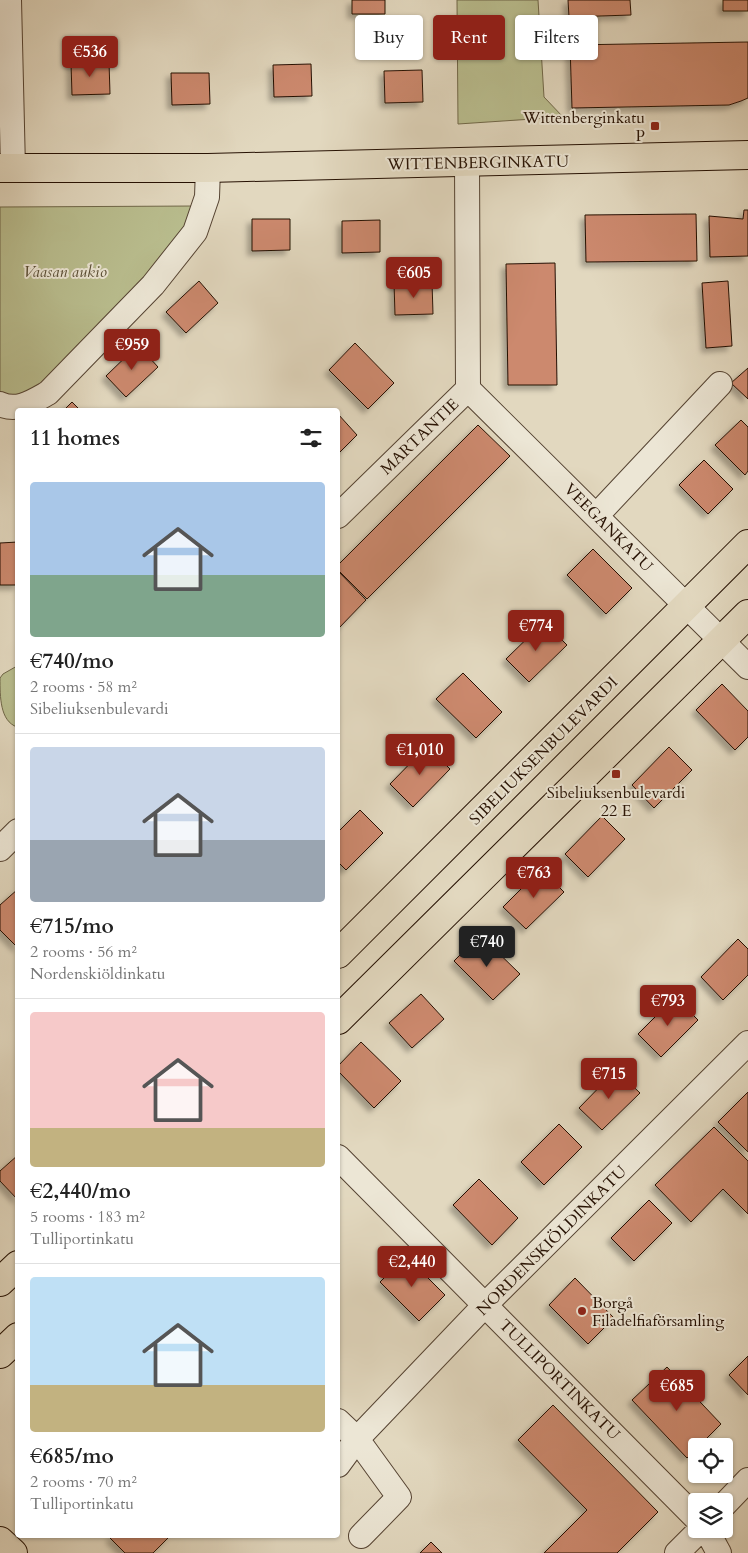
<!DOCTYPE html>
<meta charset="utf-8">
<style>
:root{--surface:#fff;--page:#f6f6f6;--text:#222;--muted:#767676;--line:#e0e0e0;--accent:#8f2418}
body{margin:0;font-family:Cardo,serif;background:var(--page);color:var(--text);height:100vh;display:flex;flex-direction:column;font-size:19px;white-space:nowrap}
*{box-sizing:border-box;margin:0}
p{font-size:16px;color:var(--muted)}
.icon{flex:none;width:28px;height:28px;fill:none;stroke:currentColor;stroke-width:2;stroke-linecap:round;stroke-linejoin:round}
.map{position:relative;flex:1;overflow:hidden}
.details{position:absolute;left:15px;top:408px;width:325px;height:1130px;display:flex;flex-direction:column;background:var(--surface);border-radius:5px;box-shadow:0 1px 4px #0004}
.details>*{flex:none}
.guide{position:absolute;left:355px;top:15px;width:318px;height:45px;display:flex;gap:10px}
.buttons{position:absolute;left:688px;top:1438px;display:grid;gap:10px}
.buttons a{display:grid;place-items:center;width:45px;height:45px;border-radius:5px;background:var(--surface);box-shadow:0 1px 4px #0004;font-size:25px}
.price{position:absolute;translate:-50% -42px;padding:0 11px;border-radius:5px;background:var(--accent);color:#fff;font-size:16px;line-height:32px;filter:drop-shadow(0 1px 2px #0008)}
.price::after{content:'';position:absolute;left:50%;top:30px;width:15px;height:11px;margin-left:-8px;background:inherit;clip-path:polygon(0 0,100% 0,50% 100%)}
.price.selected{background:#222;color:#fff}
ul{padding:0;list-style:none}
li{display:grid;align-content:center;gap:10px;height:265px;padding:0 15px}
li+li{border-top:1px solid var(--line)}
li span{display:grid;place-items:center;height:155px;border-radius:5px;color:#555}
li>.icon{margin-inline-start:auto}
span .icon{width:90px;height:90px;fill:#fffc;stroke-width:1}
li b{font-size:21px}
h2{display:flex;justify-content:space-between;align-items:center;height:60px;padding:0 15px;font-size:21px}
.tag{padding:0 18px;border-radius:5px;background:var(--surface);box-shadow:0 1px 4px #0004;font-size:18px;line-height:45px}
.tag.selected{background:var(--accent);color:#fff}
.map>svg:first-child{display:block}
</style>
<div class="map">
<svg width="748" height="1553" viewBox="0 0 748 1553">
<defs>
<filter id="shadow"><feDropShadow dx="-4.5" dy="4.5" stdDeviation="2.5" flood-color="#0004"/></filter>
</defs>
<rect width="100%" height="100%" fill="#e2d8bf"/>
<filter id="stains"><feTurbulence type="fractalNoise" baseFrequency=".004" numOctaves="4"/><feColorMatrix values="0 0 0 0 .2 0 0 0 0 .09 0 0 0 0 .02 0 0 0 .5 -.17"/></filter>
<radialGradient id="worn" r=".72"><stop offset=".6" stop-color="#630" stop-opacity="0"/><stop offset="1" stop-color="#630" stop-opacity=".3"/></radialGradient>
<path fill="#b9bd8e" stroke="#706748" d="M457,0H538L544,97L563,117L458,124Z
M195,206L168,257L46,381L25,396L0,394V207Z
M17,666H18L17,727C0,721 0,697 0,678L3,674Z"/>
<path fill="#cc896e" stroke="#261103" filter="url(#shadow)" d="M352,0H385V14H352Z
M568,0H630L631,15L569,17Z
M723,0H748V11H723Z
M748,42V98L741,101L729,105L572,108L570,45Z
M109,62L110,94L72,95L71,63Z
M311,64L312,96L274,97L273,65Z
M422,70L423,102L385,103L384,71Z
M171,73H209L210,104L172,105Z
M744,210H748V256L710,257L709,216L743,219Z
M696,214L697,261L586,262L585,215Z
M252,219H290V250L252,251Z
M380,220V252L342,253V221Z
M555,263L557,385H508L506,264Z
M199,281L218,303L186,333L166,312Z
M728,281L732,346L706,348L702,283Z
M432,282L433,314L395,315L394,283Z
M355,343L394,383L368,409L329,370Z
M138,345L158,367L126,397L106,376Z
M748,368V399L731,383Z
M72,402L80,410H64Z
M338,414L357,435L338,454Z
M741,420L748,427V471L745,475L715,445Z
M478,425L510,456L367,599L338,570V565Z
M704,460L733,489L708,514L679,485Z
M18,542V585H0V543Z
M593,549L632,588L606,614L567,575Z
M338,571L366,600L338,629Z
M544,622L567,645L529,682L506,659Z
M463,673L502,712L476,738L436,699Z
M722,684L748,711V737L735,750L696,710Z
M427,746L450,769L413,807L390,784Z
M669,747L692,770L654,808L632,785Z
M360,810L383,833L346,870L338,862V832Z
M602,816L625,839L588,877L565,854Z
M541,869L564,892L526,929L503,907Z
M18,889V948L0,930V905Z
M480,935L520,974L493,1000L454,961Z
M738,939L748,949V975L723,1000L701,977Z
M421,994L444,1019L412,1048L389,1023Z
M675,997L698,1020L661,1057L638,1034Z
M361,1042L401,1081L374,1108L338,1071V1066Z
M616,1070L640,1093L602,1130L579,1108Z
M748,1092V1152L718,1122Z
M559,1124L582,1147L544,1185L521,1162Z
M714,1127L748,1161V1214L723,1189L691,1222L655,1185Z
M18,1155V1200L0,1181V1171Z
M479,1179L518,1218L492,1245L453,1205Z
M649,1200L672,1223L634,1261L611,1238Z
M406,1256L445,1295L419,1321L380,1282Z
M575,1278L614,1318L588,1344L549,1305Z
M748,1356V1395L729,1375Z
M667,1367L721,1424L687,1458L632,1400Z
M553,1405L658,1512L617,1553H544L587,1510L518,1440Z
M113,1535H171L153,1553H125L110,1538Z
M431,1542L442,1553H420Z"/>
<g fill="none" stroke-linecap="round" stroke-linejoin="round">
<defs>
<path id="minor" d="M9,0L13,168
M468,389L748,667
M0,404C17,412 32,402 48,393L153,285L195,232L207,197L208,168
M597,515L720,384
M338,516L468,389L467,162
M0,849L18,831
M338,1157L696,1518
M338,1421L357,1439L399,1497L361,1536
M338,1465L357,1439L486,1304L748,1043
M724,1505L748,1480
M706,1529L719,1553
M677,1553L701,1529"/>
<path id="major" d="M0,168H208L748,155
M338,954L748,544
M338,1020L748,614
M0,1282L18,1265
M0,1354L18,1337
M0,1541L13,1553"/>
</defs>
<use href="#minor" stroke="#554332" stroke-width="26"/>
<use href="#major" stroke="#261103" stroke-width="30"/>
<use href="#minor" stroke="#ece6d5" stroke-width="24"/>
<use href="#major" stroke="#e2d8bf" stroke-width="28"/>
</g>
<g fill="#8f2418" stroke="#ece6d5" stroke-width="2">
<rect x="650" y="121" width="10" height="10" rx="2.5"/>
<rect x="611" y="769" width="10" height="10" rx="2.5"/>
<circle cx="582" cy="1311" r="5"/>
</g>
<g text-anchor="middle" stroke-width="4" stroke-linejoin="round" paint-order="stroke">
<g font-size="16" fill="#261103" stroke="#ece6d5" text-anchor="end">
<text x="645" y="123">Wittenberginkatu<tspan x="645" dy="18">P</tspan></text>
<text x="616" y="798" text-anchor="middle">Sibeliuksenbulevardi<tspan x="616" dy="18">22 E</tspan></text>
<text x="592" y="1308" text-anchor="start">Borgå<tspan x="592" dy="18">Filadelfiaförsamling</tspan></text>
</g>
<g font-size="16" fill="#261103" stroke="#ece6d5">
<text transform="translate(478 162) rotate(-1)" y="6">WITTENBERGINKATU</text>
<text transform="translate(419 436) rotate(-44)" y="6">MARTANTIE</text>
<text transform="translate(609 527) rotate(45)" y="6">VEEGANKATU</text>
<text transform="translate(543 750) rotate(-45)" y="6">SIBELIUKSENBULEVARDI</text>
<text transform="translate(551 1240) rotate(-45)" y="6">NORDENSKIÖLDINKATU</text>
<text transform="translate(560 1379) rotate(45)" y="6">TULLIPORTINKATU</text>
</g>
<g font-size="16" font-style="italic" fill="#594d34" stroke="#ece6d5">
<text x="65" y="277">Vaasan aukio</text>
</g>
</g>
<rect width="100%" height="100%" filter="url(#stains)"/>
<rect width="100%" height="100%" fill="url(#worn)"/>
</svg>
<div class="buttons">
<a><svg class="icon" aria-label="locate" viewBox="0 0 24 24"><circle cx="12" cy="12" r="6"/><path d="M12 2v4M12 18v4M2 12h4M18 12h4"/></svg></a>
<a><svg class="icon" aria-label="layers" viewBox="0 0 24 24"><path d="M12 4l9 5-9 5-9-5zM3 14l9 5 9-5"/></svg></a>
</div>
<b class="price" style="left:90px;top:78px">€536</b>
<b class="price" style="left:414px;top:299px">€605</b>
<b class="price" style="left:132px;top:371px">€959</b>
<b class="price" style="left:536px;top:652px">€774</b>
<b class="price" style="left:420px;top:776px">€1,010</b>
<b class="price" style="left:534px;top:899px">€763</b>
<b class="price selected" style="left:487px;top:968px">€740</b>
<b class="price" style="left:668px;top:1027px">€793</b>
<b class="price" style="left:609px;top:1100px">€715</b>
<b class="price" style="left:412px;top:1288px">€2,440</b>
<b class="price" style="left:677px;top:1412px">€685</b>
<div class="guide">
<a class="tag">Buy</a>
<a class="tag selected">Rent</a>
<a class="tag">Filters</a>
</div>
<section class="details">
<h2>11 homes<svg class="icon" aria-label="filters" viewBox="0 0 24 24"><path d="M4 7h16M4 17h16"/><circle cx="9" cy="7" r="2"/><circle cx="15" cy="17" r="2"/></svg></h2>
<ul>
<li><span style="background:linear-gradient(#a9c7e8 60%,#7fa58c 0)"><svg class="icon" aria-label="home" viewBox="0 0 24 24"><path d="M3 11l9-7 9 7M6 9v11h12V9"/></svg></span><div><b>€740/mo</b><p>2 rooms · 58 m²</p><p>Sibeliuksenbulevardi</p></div></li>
<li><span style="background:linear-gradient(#c9d6e8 60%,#9aa5b1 0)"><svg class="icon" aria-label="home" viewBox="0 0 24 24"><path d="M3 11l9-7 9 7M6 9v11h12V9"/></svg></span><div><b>€715/mo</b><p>2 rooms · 56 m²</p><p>Nordenskiöldinkatu</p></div></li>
<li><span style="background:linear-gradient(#f6c9c9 75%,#c2b280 0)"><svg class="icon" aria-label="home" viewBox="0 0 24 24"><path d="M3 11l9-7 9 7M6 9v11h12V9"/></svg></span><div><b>€2,440/mo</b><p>5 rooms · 183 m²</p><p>Tulliportinkatu</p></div></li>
<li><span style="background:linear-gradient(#bfe0f5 70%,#c2b280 0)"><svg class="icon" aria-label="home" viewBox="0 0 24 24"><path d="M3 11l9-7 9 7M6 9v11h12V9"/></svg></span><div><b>€685/mo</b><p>2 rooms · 70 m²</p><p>Tulliportinkatu</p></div></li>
</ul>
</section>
</div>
